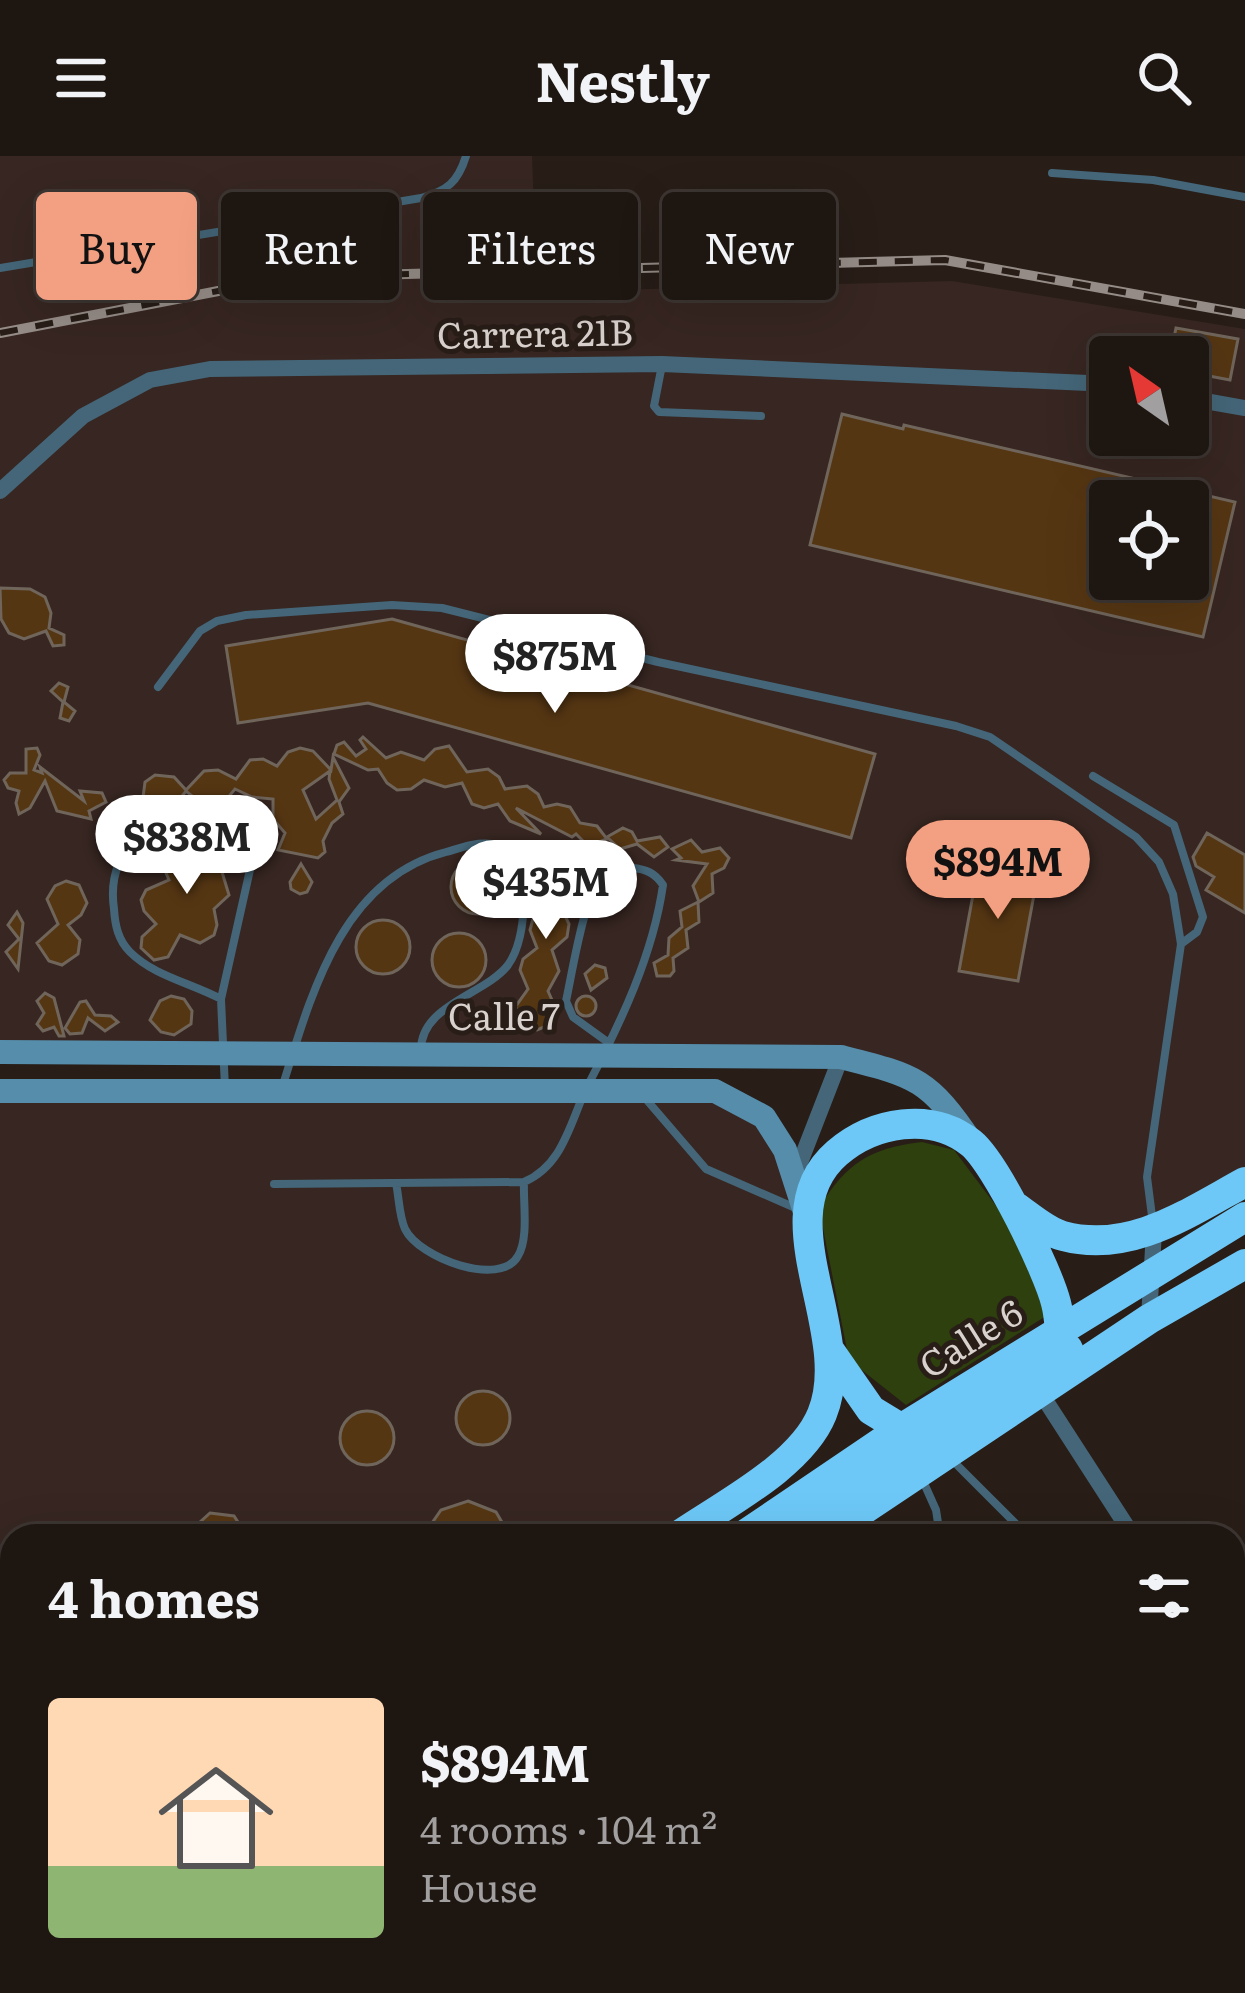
<!DOCTYPE html>
<meta charset="utf-8">
<style>
:root{--surface:#1e1611;--page:#2b231f;--text:#f1f3f6;--muted:#a19f9f;--line:#3c3531;--accent:#f3a082}
body{margin:0;font-family:Literata,serif;background:var(--page);color:var(--text);height:100vh;display:flex;flex-direction:column;font-size:45px;white-space:nowrap}
*{box-sizing:border-box;margin:0}
p{font-size:39px;color:var(--muted)}
.icon{flex:none;width:66px;height:66px;fill:none;stroke:currentColor;stroke-width:2;stroke-linecap:round;stroke-linejoin:round}
.map{position:relative;flex:1;overflow:hidden}
.sheet{position:absolute;left:0px;top:1368px;width:1245px;height:471px;display:flex;flex-direction:column;background:var(--surface);border-radius:36px 36px 0 0;box-shadow:0 12px 48px #0002,0 0 0 3px var(--line)}
.sheet>*{flex:none}
.banner{position:absolute;left:36px;top:36px;width:1173px;height:108px;display:flex;gap:24px}
.needle{width:78px;rotate:326deg}
.buttons{position:absolute;left:1089px;top:180px;display:grid;gap:24px}
.buttons a{display:grid;place-items:center;width:120px;height:120px;border-radius:12px;background:var(--surface);box-shadow:0 12px 48px #0002,0 0 0 3px var(--line);font-size:60px}
.price{position:absolute;translate:-50% -102px;padding:0 27px;border-radius:42px;background:#fff;color:#222;font-size:39px;line-height:78px;filter:drop-shadow(0 3px 6px #0008)}
.price::after{content:'';position:absolute;left:50%;top:72px;width:36px;height:27px;margin-left:-18px;background:inherit;clip-path:polygon(0 0,100% 0,50% 100%)}
.price.on{background:var(--accent);color:#111}
ul{padding:0;list-style:none}
li{display:flex;align-items:center;gap:36px;height:300px;padding:0 48px}
li+li{border-top:3px solid var(--line)}
li span{display:grid;place-items:center;flex:none;width:336px;height:240px;border-radius:12px;color:#555}
li>.icon{margin-inline-start:auto}
span .icon{width:144px;height:144px;fill:#fffc;stroke-width:1}
li b{font-size:51px}
h2{display:flex;justify-content:space-between;align-items:center;height:144px;padding:0 48px;font-size:51px}
.pill{padding:0 42px;border-radius:12px;background:var(--surface);box-shadow:0 12px 48px #0002,0 0 0 3px var(--line);font-size:42px;line-height:108px}
.pill.on{background:var(--accent);color:#111}
header{display:flex;justify-content:space-between;align-items:center;height:156px;padding:0 48px;background:var(--surface);font-size:54px;font-weight:700}
.map>svg:first-child{display:block}
</style>
<header><svg class="icon" aria-label="menu" viewBox="0 0 24 24"><path d="M4 6h16M4 12h16M4 18h16"/></svg>Nestly<svg class="icon" aria-label="search" viewBox="0 0 24 24"><circle cx="10" cy="10" r="6"/><path d="M15 15l6 6"/></svg></header>
<div class="map">
<svg width="1245" height="1837" viewBox="0 0 1245 1837">
<rect width="100%" height="100%" fill="#281d17"/>
<path fill="#372621" fill-rule="evenodd" d="M0,0H532L537,136L952,125L1245,173V1026L1154,1075L1059,1080L941,941L841,900L0,896ZM1110,201H1188V279H1110ZM1110,345H1188V423H1110Z
M669,932L764,961L805,1056L822,1258L678,1380H12V1827L19,1837H0V935Z"/>
<path fill="#2d400d" d="M922,986L954,994L1012,1071L1046,1160L906,1249L849,1204L819,1052C846,1007 870,992 922,986Z"/>
<path fill="#553613" stroke="#70655b" stroke-width="3" fill-rule="evenodd" d="M1176,172L1238,183L1230,224L1188,216V201H1170Z
M842,258L903,273L904,269L1235,346L1203,481L810,389ZM1110,345H1188V423H1110Z
M0,432L30,433L45,441L51,457L49,472L64,479V489L53,490L46,475L24,483L9,477L1,463Z
M392,463L875,598L851,682L368,547L238,567L226,490Z
M59,527L68,531L64,546L75,555L69,565L60,562L63,546L51,535Z
M363,581L386,602L401,596L424,604L435,593L449,590L467,616L488,613L499,621L505,633L527,630L538,638L544,651L557,648L570,651L580,667L597,670L607,683L588,690L576,678L572,681L516,652L541,678L510,665L498,648L484,652L472,648L462,627L445,631L424,624L411,633L397,634L387,627L378,613L368,614L334,598L337,589L344,586L356,600L366,593L360,584Z
M37,592L40,599L34,614L42,617L40,611L84,645L80,635L102,637L106,646L89,655L91,663L57,655L45,625L30,652L19,658L16,647L19,635L8,632L4,624L10,617H26V593Z
M300,592L313,595L331,614L333,601L349,632L339,646L343,658L332,667L323,685L325,696L318,702L278,694L285,677L273,663V643L252,641L235,633L220,651L207,652L186,635L171,654L157,656L142,649L145,626L155,619L174,621L186,634L204,615L218,614L236,623L250,604L263,603L277,610L288,596ZM330,615L329,623L337,644L316,663L303,634Z
M623,672L632,676L637,685L660,681L668,691L654,701L637,688L620,693L607,681Z
M1207,677L1245,699V757L1206,734L1214,721L1196,710L1193,701Z
M219,681L230,683L238,696L235,706L222,716L229,739L214,753L217,769L214,779L200,787L180,779L168,801L154,804L141,792L142,781L156,768L144,755L141,744L146,734L169,724L163,710L164,699L171,691L182,689L199,701L209,686Z
M691,684L702,696L720,692L729,702L724,712L712,718L713,737L699,746L693,730L707,708L676,704L681,702L672,693Z
M518,686L572,711L580,722L578,735L561,751L569,768L567,781L552,794L559,815L548,835L556,853L549,869L537,874L524,871L517,862L516,850L528,833L520,814L523,803L537,792L530,774L533,763L551,749L542,734L545,715Z
M451 731a27 27 0 1 1 54 0a27 27 0 1 1-54 0Z
M979,706L1038,717L1018,825L959,815Z
M301,708L312,726L307,736L300,738L291,733L290,726Z
M66,725L79,729L87,747L81,759L68,769L80,784L78,798L62,809L49,805L37,787L58,768L47,743L55,730Z
M698,746L699,766L686,774L688,792L673,802L674,815L670,820H657L654,807L668,799L669,782L682,771L680,755Z
M17,756L23,767L18,813L6,796L19,783L8,769Z
M356 791a27 27 0 1 1 54 0a27 27 0 1 1-54 0Z
M432 804a27 27 0 1 1 54 0a27 27 0 1 1-54 0Z
M595,809L605,812L607,822L591,834L585,818Z
M45,837L54,842L64,880H59L54,871L43,875L37,868L44,857L37,845Z
M171,840L184,843L192,855L191,868L174,879L161,876L150,864L160,845Z
M576 850a10 10 0 1 1 20 0a10 10 0 1 1-20 0Z
M86,845L95,859L111,860L118,866L105,875L88,862L82,877L70,878L65,872L80,846Z
M456 1262a27 27 0 1 1 54 0a27 27 0 1 1-54 0Z
M340 1282a27 27 0 1 1 54 0a27 27 0 1 1-54 0Z
M468,1345L496,1356L510,1380H423L441,1354Z
M210,1357L234,1360L247,1380H193L198,1368Z"/>
<g fill="none" stroke-linecap="round" stroke-linejoin="round">
<path stroke="#446678" stroke-width="8" d="M1052,17L1153,24L1245,41
M0,112L421,42C447,35 458,26 466,0
M662,209L654,250L659,256L761,260
M158,531L200,475L217,465L246,459L392,449L442,452L658,506L956,570L990,581L1136,681L1159,706L1173,738L1181,788L1147,1021L1153,1068
M1093,620L1174,669L1203,761L1197,776L1181,788
M221,843C191,827 154,820 130,796C118,784 115,769 114,753C112,739 113,721 119,707C134,675 214,645 243,671C251,678 251,686 254,696L221,843L225,932
M588,929C621,866 653,799 663,729C655,717 646,713 632,712C621,711 613,711 604,718C585,733 572,818 566,845L573,861L609,887
M282,932C311,839 341,723 446,696C460,692 476,686 491,688C511,691 523,720 524,738C524,760 521,791 508,809C485,839 419,849 421,896
M645,942L706,1013L800,1054
M396,1027C399,1041 399,1060 405,1073C419,1102 500,1132 518,1100C529,1082 523,1047 524,1026
M274,1028L524,1026C559,1011 568,976 582,942
M953,1305L1028,1380
M923,1325L936,1354L940,1380
M0,1804L12,1824
M428,1837L434,1827
M463,1837L469,1827"/>
<path stroke="#446678" stroke-width="16" d="M1188,242L1245,252
M0,335L83,260L150,224L210,213L662,208L1110,228
M794,1022L841,901
M1149,1162L1154,1075
M1040,1236L1133,1380
M1233,1457L1245,1449
M1233,1535L1245,1553
M1233,1803L1245,1809
M729,1827L746,1837
M667,1837L673,1827
M998,1837L1006,1827
M1139,1837L1151,1827"/>
<path stroke="#558dab" stroke-width="24" d="M0,896L841,901C916,920 928,922 972,987
M0,935H715L764,961L785,994L805,1056
M535,1827L552,1837"/>
<path stroke="#6dc8f7" stroke-width="30" d="M1016,1051C1029,1060 1047,1076 1063,1080C1130,1098 1188,1057 1245,1026
M830,1195L871,1254L922,1285
M678,1380C723,1349 801,1310 822,1258C856,1176 763,1061 837,997C873,966 931,955 971,987C996,1007 1048,1115 1056,1147C1062,1170 1060,1196 1061,1220
M824,1380L1149,1163L1245,1108
M179,1827L186,1837
M19,1837L36,1827
M90,1837L108,1827
M314,1837L324,1827"/>
<defs>
<path id="rail" d="M0,177L239,131L332,120L945,104L1245,158"/>
</defs>
<use href="#rail" stroke="#958c87" stroke-width="10"/>
<use href="#rail" stroke="#281d17" stroke-width="6" stroke-dasharray="18" stroke-linecap="butt"/>
<path stroke="#6dc8f7" stroke-width="30" d="M743,1380L907,1269L1245,1061
M788,1380L1068,1193"/>
</g>
<g text-anchor="middle" stroke-width="10" stroke-linejoin="round" paint-order="stroke">
<g font-size="36" fill="#d9d1cd" stroke="#281d17">
<text transform="translate(535 178) rotate(-1)" y="13">Carrera 21B</text>
<text x="504" y="874">Calle 7</text>
<text transform="translate(971 1183) rotate(-32)" y="13">Calle 6</text>
</g>
</g>
</svg>
<div class="buttons">
<a><svg class="needle" viewBox="-14 -14 28 28"><path d="M0-13l5 13h-10z" fill="#e53935"/><path d="M0 13l5-13h-10z" fill="#a19f9f"/></svg></a>
<a><svg class="icon" aria-label="locate" viewBox="0 0 24 24"><circle cx="12" cy="12" r="6"/><path d="M12 2v4M12 18v4M2 12h4M18 12h4"/></svg></a>
</div>
<b class="price" style="left:555px;top:560px">$875M</b>
<b class="price" style="left:187px;top:741px">$838M</b>
<b class="price on" style="left:998px;top:766px">$894M</b>
<b class="price" style="left:546px;top:786px">$435M</b>
<div class="banner">
<a class="pill on">Buy</a>
<a class="pill">Rent</a>
<a class="pill">Filters</a>
<a class="pill">New</a>
</div>
<section class="sheet">
<h2>4 homes<svg class="icon" aria-label="filters" viewBox="0 0 24 24"><path d="M4 7h16M4 17h16"/><circle cx="9" cy="7" r="2"/><circle cx="15" cy="17" r="2"/></svg></h2>
<ul>
<li><span style="background:linear-gradient(#ffd9b3 70%,#8fb573 0)"><svg class="icon" aria-label="home" viewBox="0 0 24 24"><path d="M3 11l9-7 9 7M6 9v11h12V9"/></svg></span><div><b>$894M</b><p>4 rooms · 104 m²</p><p>House</p></div></li>
</ul>
</section>
</div>
